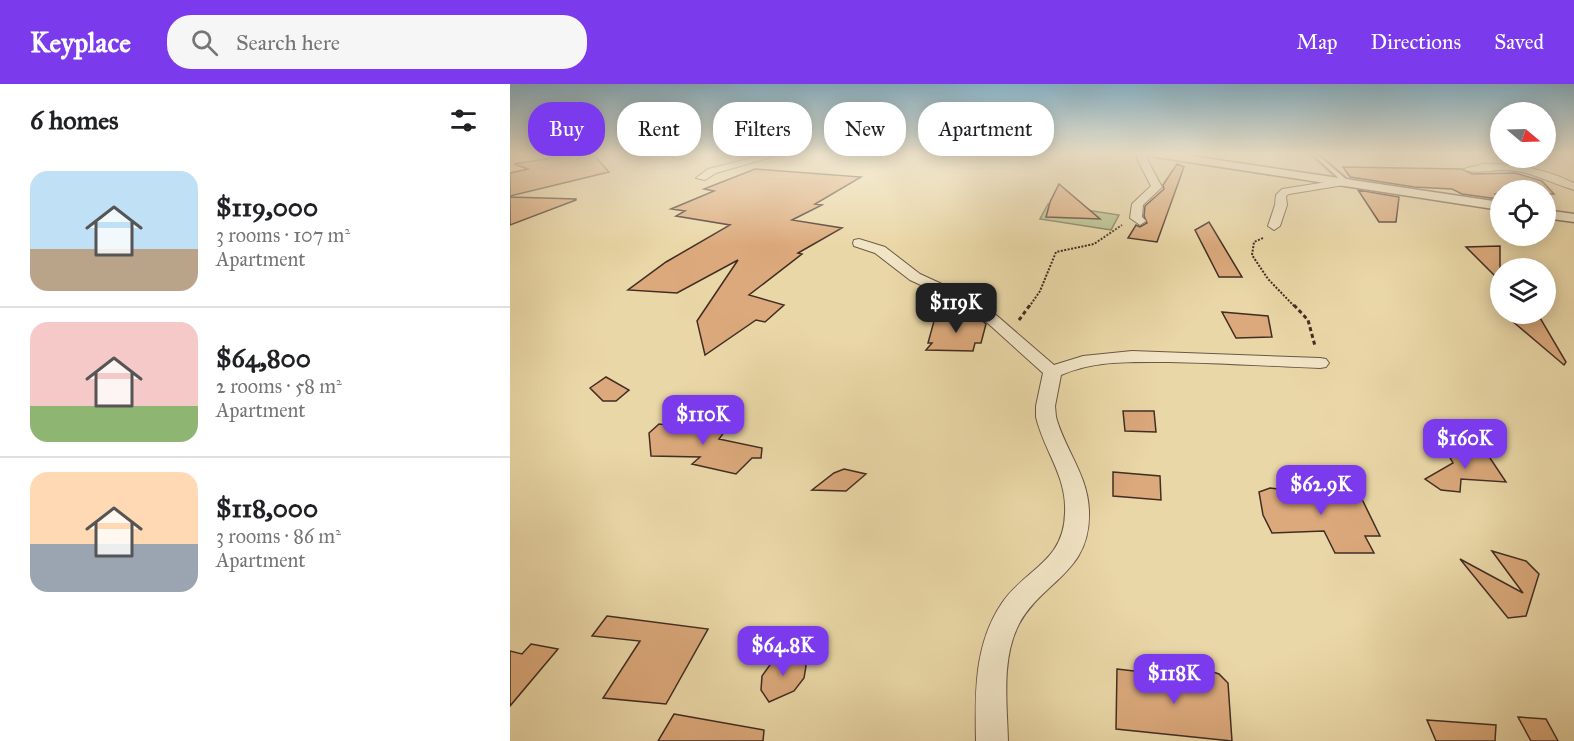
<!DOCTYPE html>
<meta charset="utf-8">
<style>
:root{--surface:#fff;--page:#f6f6f6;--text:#202124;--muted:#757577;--line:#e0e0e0;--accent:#7c3aed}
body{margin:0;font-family:"IM FELL Great Primer",serif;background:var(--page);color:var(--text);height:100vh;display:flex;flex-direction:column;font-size:22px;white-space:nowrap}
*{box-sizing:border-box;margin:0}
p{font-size:20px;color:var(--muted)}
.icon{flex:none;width:33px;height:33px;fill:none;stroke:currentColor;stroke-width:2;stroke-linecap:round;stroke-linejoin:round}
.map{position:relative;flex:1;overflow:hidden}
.side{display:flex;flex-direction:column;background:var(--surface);width:510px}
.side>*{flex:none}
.banner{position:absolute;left:18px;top:18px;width:570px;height:54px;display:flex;gap:12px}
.needle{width:39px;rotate:109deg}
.fabs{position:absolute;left:980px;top:18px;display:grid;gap:12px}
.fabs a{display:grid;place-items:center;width:66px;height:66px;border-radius:50%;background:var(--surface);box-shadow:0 3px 15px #0003;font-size:30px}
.price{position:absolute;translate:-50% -51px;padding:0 14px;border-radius:12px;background:var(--accent);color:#fff;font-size:20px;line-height:39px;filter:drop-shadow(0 2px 3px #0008)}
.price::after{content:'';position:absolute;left:50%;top:36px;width:18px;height:14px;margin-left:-9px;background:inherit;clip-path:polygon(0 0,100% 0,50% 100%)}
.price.selected{background:#222;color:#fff}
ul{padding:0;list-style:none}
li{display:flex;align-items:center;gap:18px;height:150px;padding:0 30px}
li+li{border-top:2px solid var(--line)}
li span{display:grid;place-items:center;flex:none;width:168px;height:120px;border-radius:18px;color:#555}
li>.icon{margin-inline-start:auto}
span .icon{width:72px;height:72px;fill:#fffc;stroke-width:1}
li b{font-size:26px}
h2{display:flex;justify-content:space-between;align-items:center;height:72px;padding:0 30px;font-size:26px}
.chip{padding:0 21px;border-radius:24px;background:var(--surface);box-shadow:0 3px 15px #0003;font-size:21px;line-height:54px}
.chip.selected{background:var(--accent);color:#fff}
header{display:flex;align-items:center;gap:36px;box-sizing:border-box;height:84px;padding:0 30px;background:var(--accent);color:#fff}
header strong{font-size:28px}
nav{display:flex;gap:33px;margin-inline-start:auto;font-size:21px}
.search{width:420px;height:54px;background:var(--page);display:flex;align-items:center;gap:15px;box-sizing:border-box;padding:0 21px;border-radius:24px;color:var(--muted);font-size:22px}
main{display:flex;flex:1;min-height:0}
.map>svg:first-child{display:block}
</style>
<header>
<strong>Keyplace</strong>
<div class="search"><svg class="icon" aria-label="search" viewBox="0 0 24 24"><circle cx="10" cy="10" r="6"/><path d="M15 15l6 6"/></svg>Search here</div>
<nav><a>Map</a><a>Directions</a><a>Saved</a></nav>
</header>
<main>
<section class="side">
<h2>6 homes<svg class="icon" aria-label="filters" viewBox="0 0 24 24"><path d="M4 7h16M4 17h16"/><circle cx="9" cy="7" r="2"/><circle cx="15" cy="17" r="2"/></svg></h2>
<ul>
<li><span style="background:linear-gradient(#bfe0f5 65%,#b9a48a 0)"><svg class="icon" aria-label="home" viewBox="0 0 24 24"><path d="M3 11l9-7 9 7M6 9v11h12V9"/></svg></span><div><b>$119,000</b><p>3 rooms · 107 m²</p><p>Apartment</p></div></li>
<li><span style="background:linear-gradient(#f6c9c9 70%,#8fb573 0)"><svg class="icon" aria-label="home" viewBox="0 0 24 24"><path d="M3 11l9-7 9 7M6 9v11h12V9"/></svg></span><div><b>$64,800</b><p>2 rooms · 58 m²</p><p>Apartment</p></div></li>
<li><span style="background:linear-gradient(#ffd9b3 60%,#9aa5b1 0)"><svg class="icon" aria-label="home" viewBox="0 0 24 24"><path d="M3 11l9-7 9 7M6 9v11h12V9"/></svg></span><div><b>$118,000</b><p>3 rooms · 86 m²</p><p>Apartment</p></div></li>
</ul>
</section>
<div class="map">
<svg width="1064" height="657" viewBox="0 0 1064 657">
<rect width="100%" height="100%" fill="#ead7a7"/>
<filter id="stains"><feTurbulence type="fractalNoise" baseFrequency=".00333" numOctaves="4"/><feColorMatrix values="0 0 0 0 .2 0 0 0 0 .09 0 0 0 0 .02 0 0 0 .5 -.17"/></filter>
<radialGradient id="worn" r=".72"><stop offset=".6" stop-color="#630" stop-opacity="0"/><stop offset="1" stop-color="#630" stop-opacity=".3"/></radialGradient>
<path fill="#b4bf8a" stroke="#7a7657" stroke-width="1.5" d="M538,120L609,131L601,146L530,135Z"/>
<path fill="#dba97b" stroke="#412d24" stroke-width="1.5" d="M66,70H83L99,88L0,112V89L18,85L4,80Z
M667,80L674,83L647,158L618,154L626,141L630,143L637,139L634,132L635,122L654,105L653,101Z
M833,83L952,85L962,90L1005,89L1032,97L1044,110H1035V106H990V110H985L988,115L952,110L942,105L904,103L840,93Z
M245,85L351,93L305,120L312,121L282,136L332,144L288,169L292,170L239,211L274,221L255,238L246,236L195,271L187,237L228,176L167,209L118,206L156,178L220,141L166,132L175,127L161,125L204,107L194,105Z
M549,100L590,135L536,133L540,118Z
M848,106L889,113L886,138H869Z
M0,113L66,115V116L0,141Z
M699,138L732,193H709L685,146Z
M990,162V197L956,163Z
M712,228L758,232L762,253L726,254Z
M430,230L448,234L468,233L476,240L471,259H465L463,267L416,266L422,259H418L424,237Z
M994,230H1025L1029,232L1056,278L1054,281Z
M96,293L119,306L106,317H93L80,304Z
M613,327H644L646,348L615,347Z
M188,335L221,339L209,355L252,364L251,374H242L226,390L182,380L190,373L141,372L139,349L149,340L180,344Z
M935,365L976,368L996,398L951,395L950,408L931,406L915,395L943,379Z
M334,385L356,390L336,407L302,406L324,389Z
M603,388L650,392L651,416L603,412Z
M790,403L847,405L870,452H855L864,469H825L814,447L762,449L753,431L749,408L760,404L792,408Z
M982,467L1016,477L1029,490L1016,532L998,534L950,475L1013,509Z
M97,532L198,545L156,620L93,614L130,557L82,552Z
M21,560L48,565L0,622V567L12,570Z
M277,572H284L294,577L296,582L294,594L284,607L259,618L251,606L252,592L262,578Z
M607,585L684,594L692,587H700L709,590L718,599L722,657L606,645Z
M164,630L254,646L253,657H148Z
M1008,633L1036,635L1048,657H1021Z
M917,636L986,641L985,657H926Z"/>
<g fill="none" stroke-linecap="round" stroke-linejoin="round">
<defs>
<path id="service" d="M802,70H807L838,97V99H834Z"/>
<path id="minor" d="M258,70H272L206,89L195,96L186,94L198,85Z
M628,70H637V75L652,103L633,121L632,133L636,137L630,141L620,134L622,120L641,102L627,75Z
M973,80C1005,79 1035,85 1064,99V106C1040,99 1021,87 996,86C984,85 962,91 954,85Z
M836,95L840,96V100L779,110L776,112L777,121L770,142L764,146L758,142L765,121L766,111L772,105Z
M349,155L375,163L410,190L471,218L544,281L573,272L622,267L810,274L816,275L819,279L816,283L810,284C760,282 709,279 659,278C622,278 585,276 551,291L545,322L546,333C555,366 578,391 579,427C581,489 533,496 509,540C491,575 497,619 498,657H466C465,610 464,560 492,519C515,485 554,478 555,429C557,392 534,367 526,333V322L533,289L461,224L400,196L365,169L344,162L343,159L344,156Z"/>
<path id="tertiary" d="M640,70H667L990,118V126L646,73Z
M1035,126L1064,130V138L1035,134Z"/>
</defs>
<use href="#service" stroke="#6b5845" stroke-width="4"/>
<use href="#minor" stroke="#6b5845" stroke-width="2"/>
<use href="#tertiary" stroke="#6b5845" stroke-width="3"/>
<path stroke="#412d24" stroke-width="2" stroke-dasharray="2 1.5" stroke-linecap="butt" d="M753,154L744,158L742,171L758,195L785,223
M519,223L530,207L546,168L584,160L612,141"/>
<path stroke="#412d24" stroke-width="3" stroke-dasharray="4 3" stroke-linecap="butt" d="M784,221L798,236L805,262
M509,236L520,221"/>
<use href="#service" fill="#f1e5c6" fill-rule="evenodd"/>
<use href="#minor" fill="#f1e5c6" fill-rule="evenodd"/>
<use href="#tertiary" fill="#f1e5c6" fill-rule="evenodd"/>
</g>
<linearGradient id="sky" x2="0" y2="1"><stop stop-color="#88b6cd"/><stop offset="0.43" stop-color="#f6edd7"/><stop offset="1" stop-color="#f6edd7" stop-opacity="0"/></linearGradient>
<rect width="1064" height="162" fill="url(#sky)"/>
<rect width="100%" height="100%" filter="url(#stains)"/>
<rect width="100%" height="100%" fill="url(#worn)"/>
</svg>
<div class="fabs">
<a><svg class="needle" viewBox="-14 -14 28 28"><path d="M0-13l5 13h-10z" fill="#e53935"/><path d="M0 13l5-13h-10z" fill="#757577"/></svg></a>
<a><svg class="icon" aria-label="locate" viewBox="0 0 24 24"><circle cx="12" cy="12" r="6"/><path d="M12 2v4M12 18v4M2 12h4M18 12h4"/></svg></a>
<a><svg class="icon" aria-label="layers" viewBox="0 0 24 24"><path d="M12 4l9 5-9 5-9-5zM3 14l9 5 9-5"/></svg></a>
</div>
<b class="price selected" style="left:446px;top:250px">$119K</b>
<b class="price" style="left:193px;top:362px">$110K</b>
<b class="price" style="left:955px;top:386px">$160K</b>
<b class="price" style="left:811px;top:432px">$62.9K</b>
<b class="price" style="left:273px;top:593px">$64.8K</b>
<b class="price" style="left:664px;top:621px">$118K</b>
<div class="banner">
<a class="chip selected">Buy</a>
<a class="chip">Rent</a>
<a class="chip">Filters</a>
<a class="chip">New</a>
<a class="chip">Apartment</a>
</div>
</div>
</main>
